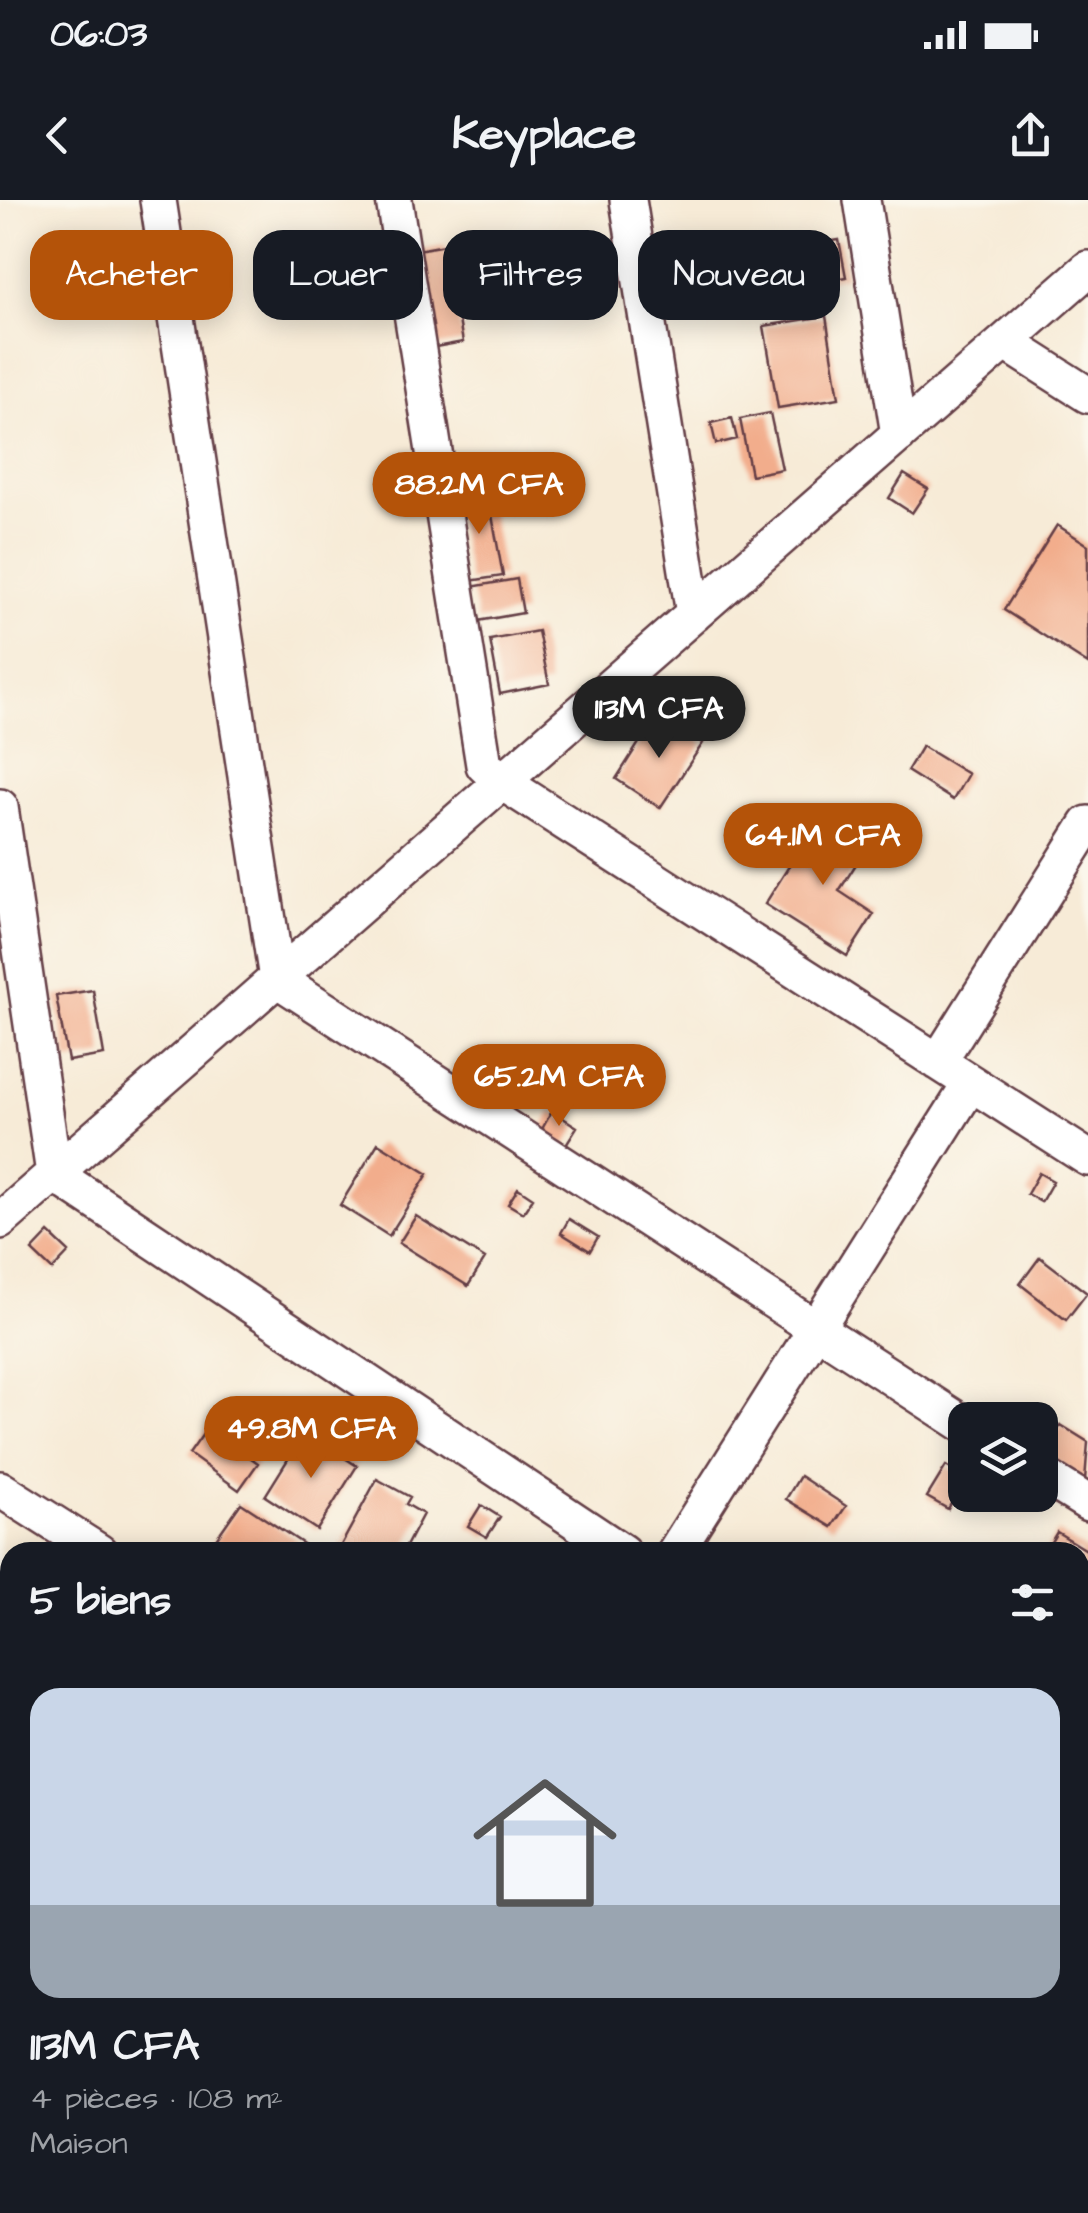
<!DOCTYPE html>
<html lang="fr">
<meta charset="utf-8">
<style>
:root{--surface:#171b24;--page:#20242c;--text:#f1f3f6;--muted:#9ea1a6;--line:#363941;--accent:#b45309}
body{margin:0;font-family:"Architects Daughter",sans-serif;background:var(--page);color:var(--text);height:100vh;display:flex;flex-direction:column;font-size:38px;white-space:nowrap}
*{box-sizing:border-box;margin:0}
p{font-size:32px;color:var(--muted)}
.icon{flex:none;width:55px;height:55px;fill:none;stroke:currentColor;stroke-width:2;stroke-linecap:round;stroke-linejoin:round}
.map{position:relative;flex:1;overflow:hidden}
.panel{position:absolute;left:0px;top:1342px;width:1090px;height:672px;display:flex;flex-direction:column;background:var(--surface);border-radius:30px 30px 0 0;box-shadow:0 5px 25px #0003}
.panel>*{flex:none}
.hud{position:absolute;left:30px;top:30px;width:1030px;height:90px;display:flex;gap:20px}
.fabs{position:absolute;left:948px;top:1202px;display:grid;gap:20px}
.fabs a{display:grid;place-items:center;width:110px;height:110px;border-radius:20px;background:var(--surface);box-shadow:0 5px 25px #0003;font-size:50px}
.price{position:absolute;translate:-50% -85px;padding:0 22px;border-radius:35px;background:var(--accent);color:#fff;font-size:32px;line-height:65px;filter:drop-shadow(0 2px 5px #0008)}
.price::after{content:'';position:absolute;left:50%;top:60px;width:30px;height:22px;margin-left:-15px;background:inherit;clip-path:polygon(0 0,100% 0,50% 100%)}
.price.on{background:#222;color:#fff}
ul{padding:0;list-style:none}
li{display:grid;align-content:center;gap:20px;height:530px;padding:0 30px}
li+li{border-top:2px solid var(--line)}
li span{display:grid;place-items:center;height:310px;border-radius:30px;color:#555}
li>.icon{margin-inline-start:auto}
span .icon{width:180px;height:180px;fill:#fffc;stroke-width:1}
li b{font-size:42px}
h2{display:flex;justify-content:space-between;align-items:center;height:120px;padding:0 30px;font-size:42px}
.tag{padding:0 35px;border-radius:30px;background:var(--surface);box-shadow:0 5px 25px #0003;font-size:35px;line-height:90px}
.tag.on{background:var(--accent);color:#fff}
.status{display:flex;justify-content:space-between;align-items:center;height:70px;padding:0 50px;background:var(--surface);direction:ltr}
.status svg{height:28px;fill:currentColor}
header{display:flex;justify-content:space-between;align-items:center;height:130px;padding:0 30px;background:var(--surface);font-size:45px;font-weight:800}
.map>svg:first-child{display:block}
</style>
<div class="status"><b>06:03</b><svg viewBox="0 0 49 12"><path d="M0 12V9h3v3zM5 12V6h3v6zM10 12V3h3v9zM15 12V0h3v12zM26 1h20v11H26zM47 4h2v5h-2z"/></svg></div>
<header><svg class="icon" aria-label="back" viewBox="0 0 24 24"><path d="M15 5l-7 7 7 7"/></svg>Keyplace<svg class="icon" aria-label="share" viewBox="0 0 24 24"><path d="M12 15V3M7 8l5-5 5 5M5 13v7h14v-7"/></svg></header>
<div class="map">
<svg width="1088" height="2013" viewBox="0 0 1088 2013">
<rect width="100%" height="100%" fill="#fbf7ec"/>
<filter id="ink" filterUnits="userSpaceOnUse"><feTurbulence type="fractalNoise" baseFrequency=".01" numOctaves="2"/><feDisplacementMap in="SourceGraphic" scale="20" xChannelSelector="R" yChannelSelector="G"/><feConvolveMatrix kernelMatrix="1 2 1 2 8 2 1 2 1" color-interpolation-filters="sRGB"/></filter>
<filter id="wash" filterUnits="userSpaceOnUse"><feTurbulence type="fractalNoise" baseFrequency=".0048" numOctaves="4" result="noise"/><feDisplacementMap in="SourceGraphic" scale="40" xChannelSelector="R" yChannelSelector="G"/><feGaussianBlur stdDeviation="2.25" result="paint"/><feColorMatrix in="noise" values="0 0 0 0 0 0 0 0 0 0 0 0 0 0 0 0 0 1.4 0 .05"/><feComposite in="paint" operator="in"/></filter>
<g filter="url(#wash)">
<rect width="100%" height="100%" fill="#f7ebd7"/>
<g id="blocks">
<path fill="#f2ad8c" d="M839,40L846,77L780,88L774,51Z
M445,45L463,142L430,148L412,51Z
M826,116L839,198L778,208L764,126Z
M770,213L782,269L751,275L740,219Z
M732,218L737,239L716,244L711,223Z
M904,274L928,289L912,313L889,298Z
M488,293L503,376L469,381L454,299Z
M1057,325L1088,345V464L1004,410Z
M517,379L523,413L478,421L471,387Z
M538,431L549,484L500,494L490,440Z
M664,480L700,504L690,520L654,496Z
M658,513L703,543L660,608L616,579Z
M922,546L968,574L953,600L907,571Z
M820,617L867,647L839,691L874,714L847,756L765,704Z
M93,790L104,855L68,861L56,796Z
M552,911L577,927L565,946L541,931Z
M378,943L428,974L389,1036L340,1005Z
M1039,973L1053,981L1041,1002L1027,994Z
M518,988L533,998L523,1013L508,1004Z
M416,1016L485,1059L468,1086L399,1043Z
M569,1019L598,1037L590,1051L561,1033Z
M49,1033L69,1052L52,1070L32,1051Z
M1040,1057L1087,1093L1066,1120L1020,1084Z
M1061,1225L1088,1242L1085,1280L1043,1253Z
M208,1227L258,1263L239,1290L189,1254Z
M305,1232L357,1266L317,1330L265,1296Z
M946,1266L965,1278L948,1309L927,1297Z
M800,1276L846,1306L832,1327L786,1299Z
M377,1279L410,1297L406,1304L423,1314L403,1352H346L339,1349Z
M241,1303L311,1349L308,1352H220L211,1346Z
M481,1305L500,1317L487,1337L468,1326Z
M1057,1332L1088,1351V1467L1082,1476L1080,1352H1045Z
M3,1492L10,1496V1526L0,1520Z"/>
</g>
</g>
<g filter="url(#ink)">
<use href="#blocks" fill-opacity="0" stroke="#643e45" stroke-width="2.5"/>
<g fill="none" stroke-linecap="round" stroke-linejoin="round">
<defs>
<path id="minor" d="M158,0L277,779L965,1225
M394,0L484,565L502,582L1088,958
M628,0L694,414
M862,0L899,235
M1005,142L1088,195
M0,607L54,974L622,1352
M938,862L1088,624
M0,1021L1088,69
M1040,1273L1088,1303
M0,1289L99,1352
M675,1352L971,883
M1080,1531L1088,1518
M1080,1645L1088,1650
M0,1647L10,1653
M1080,1978L1088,1983
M22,2005L34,2013
M562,2005L575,2013
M260,2013L265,2005
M777,2013L782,2005"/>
</defs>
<use href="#minor" stroke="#643e45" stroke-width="40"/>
<use href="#minor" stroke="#fff" stroke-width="35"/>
</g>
</g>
</svg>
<div class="fabs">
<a><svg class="icon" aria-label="layers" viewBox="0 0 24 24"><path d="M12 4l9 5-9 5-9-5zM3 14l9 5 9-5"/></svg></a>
</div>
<b class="price" style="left:479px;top:337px">88.2M CFA</b>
<b class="price on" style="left:659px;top:561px">113M CFA</b>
<b class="price" style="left:823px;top:688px">64.1M CFA</b>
<b class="price" style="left:559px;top:929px">65.2M CFA</b>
<b class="price" style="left:311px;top:1281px">49.8M CFA</b>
<div class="hud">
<a class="tag on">Acheter</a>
<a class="tag">Louer</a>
<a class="tag">Filtres</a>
<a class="tag">Nouveau</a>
</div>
<section class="panel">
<h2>5 biens<svg class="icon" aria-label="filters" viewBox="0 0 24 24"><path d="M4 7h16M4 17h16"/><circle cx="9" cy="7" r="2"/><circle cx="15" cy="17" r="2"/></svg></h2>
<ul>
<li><span style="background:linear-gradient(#c9d6e8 70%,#9aa5b1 0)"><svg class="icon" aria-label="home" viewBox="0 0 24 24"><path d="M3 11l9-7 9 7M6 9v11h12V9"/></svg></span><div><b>113M CFA</b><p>4 pièces · 108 m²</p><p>Maison</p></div></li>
</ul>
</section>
</div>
